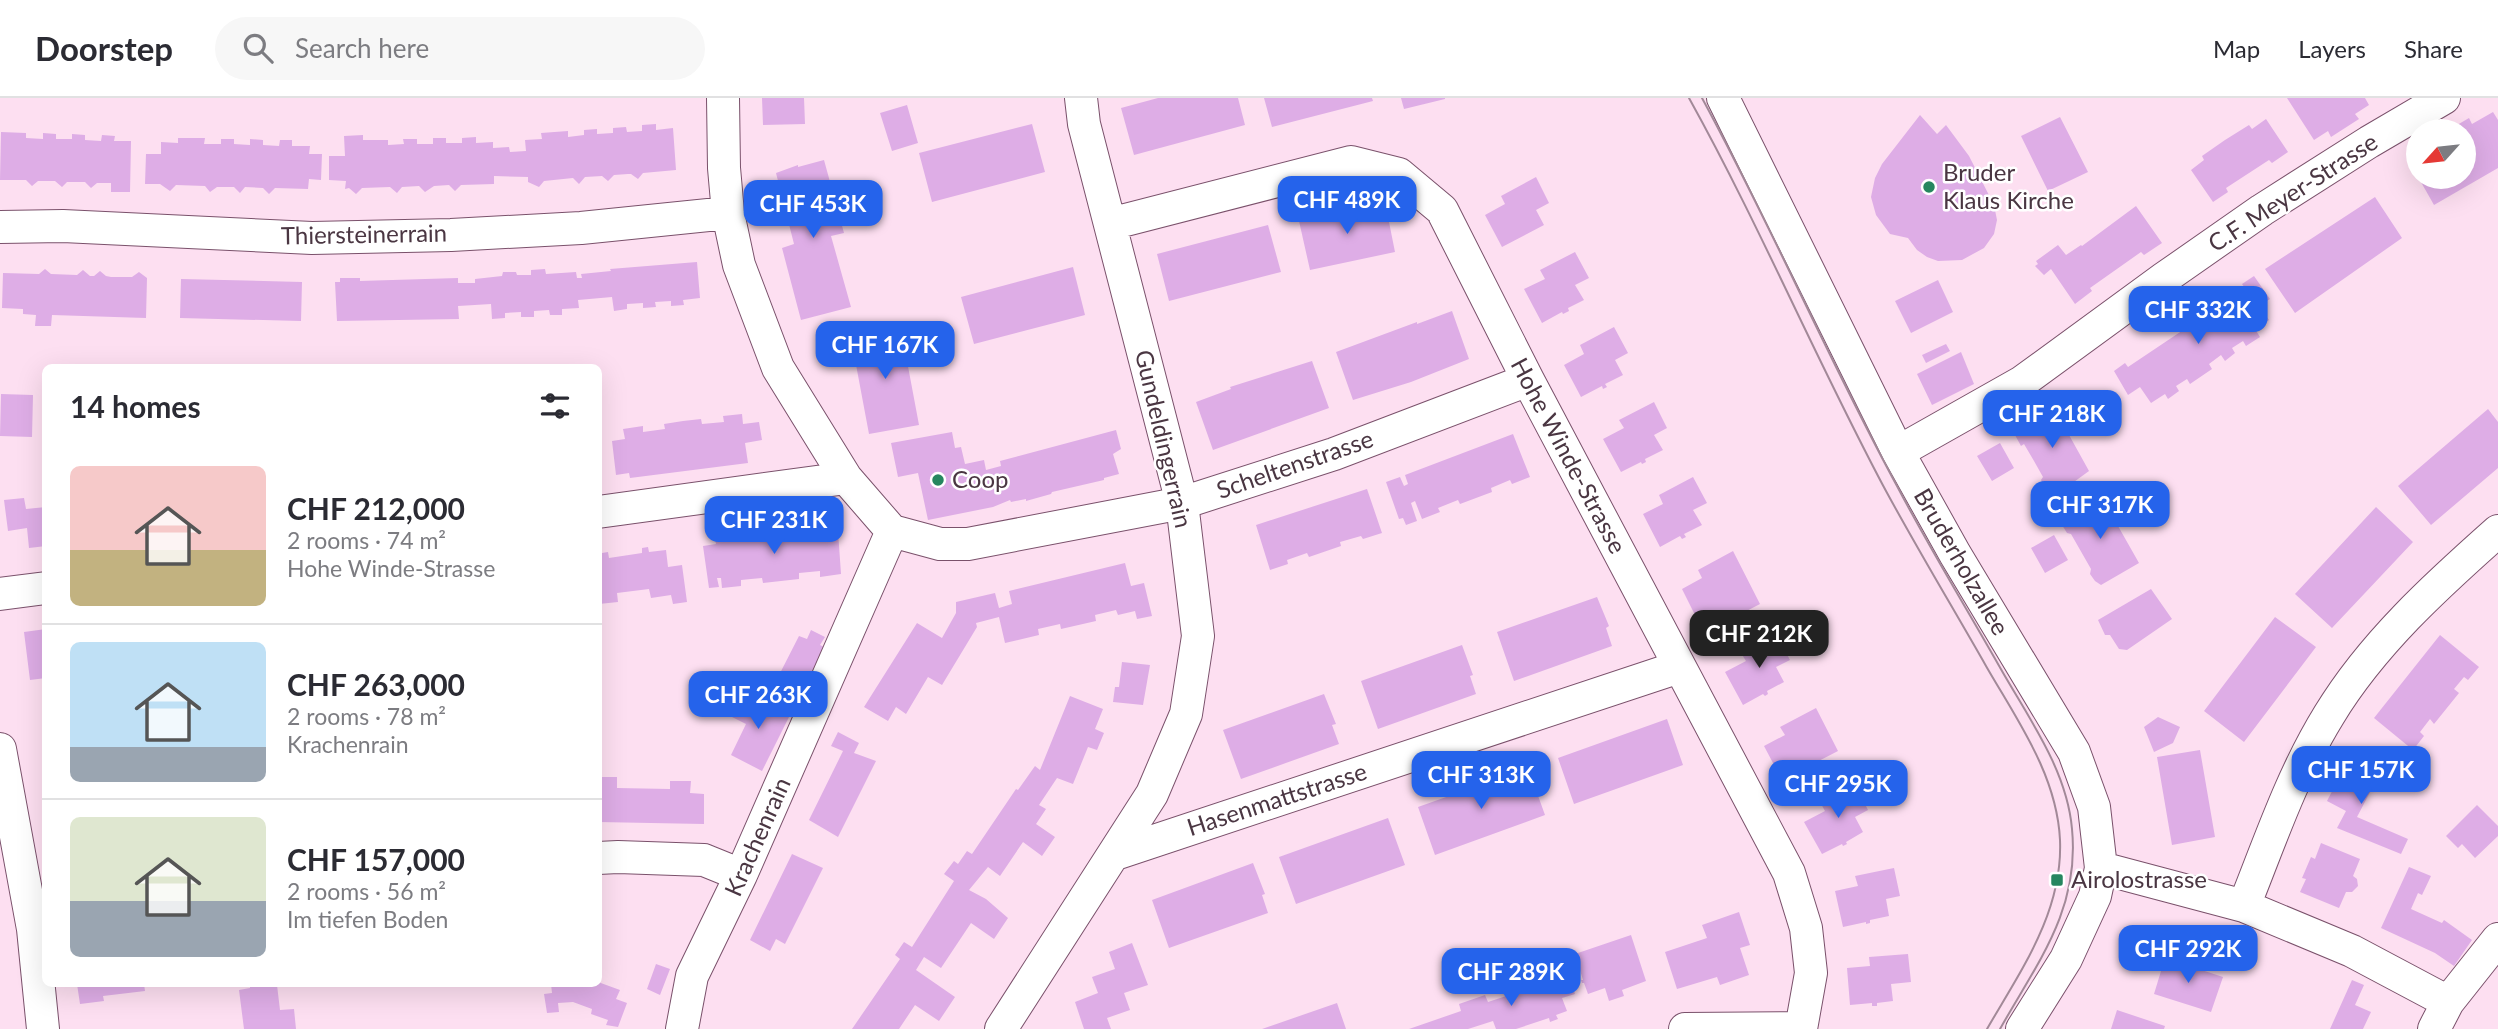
<!DOCTYPE html>
<meta charset="utf-8">
<style>
:root{--surface:#fff;--page:#f7f7f7;--text:#2b2b33;--muted:#7c7c81;--line:#e1e1e2;--accent:#2563eb}
body{margin:0;font-family:Lato,sans-serif;background:var(--page);color:var(--text);height:100vh;display:flex;flex-direction:column;font-size:26px;white-space:nowrap}
*{box-sizing:border-box;margin:0}
p{font-size:23px;color:var(--muted)}
.icon{flex:none;width:38px;height:38px;fill:none;stroke:currentColor;stroke-width:2;stroke-linecap:round;stroke-linejoin:round}
.map{position:relative;flex:1;overflow:hidden}
.side{position:absolute;left:42px;top:266px;width:560px;height:623px;display:flex;flex-direction:column;background:var(--surface);border-radius:10px;box-shadow:0 7px 28px #0002}
.side>*{flex:none}
.needle{width:46px;rotate:243deg}
.fabs{position:absolute;left:2406px;top:21px;display:grid;gap:14px}
.fabs a{display:grid;place-items:center;width:70px;height:70px;border-radius:50%;background:var(--surface);box-shadow:0 7px 28px #0002;font-size:35px}
.price{position:absolute;translate:-50% -60px;padding:0 16px;border-radius:14px;background:var(--accent);color:#fff;font-size:23px;line-height:46px;filter:drop-shadow(0 2px 4px #0008)}
.price::after{content:'';position:absolute;left:50%;top:42px;width:21px;height:16px;margin-left:-10px;background:inherit;clip-path:polygon(0 0,100% 0,50% 100%)}
.price.active{background:#222;color:#fff}
ul{padding:0;list-style:none}
li{display:flex;align-items:center;gap:21px;height:175px;padding:0 28px}
li+li{border-top:2px solid var(--line)}
li span{display:grid;place-items:center;flex:none;width:196px;height:140px;border-radius:10px;color:#555}
li>.icon{margin-inline-start:auto}
span .icon{width:84px;height:84px;fill:#fffc;stroke-width:1}
li b{font-size:30px}
h2{display:flex;justify-content:space-between;align-items:center;height:84px;padding:0 28px;font-size:30px}
header{display:flex;align-items:center;gap:42px;box-sizing:border-box;height:98px;padding:0 35px;background:var(--surface);border-bottom:2px solid var(--line)}
header strong{font-size:33px}
nav{display:flex;gap:38px;margin-inline-start:auto;font-size:24px}
.search{width:490px;height:63px;background:var(--page);display:flex;align-items:center;gap:18px;box-sizing:border-box;padding:0 24px;border-radius:38px;color:var(--muted);font-size:26px}
.map>svg:first-child{display:block}
</style>
<header>
<strong>Doorstep</strong>
<div class="search"><svg class="icon" aria-label="search" viewBox="0 0 24 24"><circle cx="10" cy="10" r="6"/><path d="M15 15l6 6"/></svg>Search here</div>
<nav><a>Map</a><a>Layers</a><a>Share</a></nav>
</header>
<div class="map">
<svg width="2498" height="931" viewBox="0 0 2498 931">
<rect width="100%" height="100%" fill="#fddff1"/>
<path fill="#deade6" d="M762,0H804L805,26L763,27Z
M1158,0H1238L1245,27L1134,57L1121,10Z
M1264,0H1372L1373,3L1272,29Z
M1401,0H1445V1L1404,11Z
M2287,0H2365L2369,7L2355,16L2359,21L2331,39L2328,33L2314,42Z
M907,7L918,45L892,53L880,15Z
M2493,14L2498,22V70L2434,107L2409,63L2418,57V79H2464V33H2447L2469,20L2472,26Z
M1920,17L1937,36L1946,27L1969,58L1994,107L1997,122L1994,136L1984,150L1962,162L1938,163L1927,159L1917,152L1908,140L1890,136L1876,117L1871,99L1875,80L1882,66Z
M2060,19L2088,74L2048,93L2021,38Z
M2266,21L2288,54L2272,65L2269,62L2226,90L2228,94L2213,104L2191,72L2204,62L2202,58L2225,42L2249,27L2252,31Z
M656,26V32L673,30L676,72L643,75L638,81L631,76H628L614,77L608,83L602,78L585,79L579,86L573,80L544,83L539,89L528,84V79L494,78V86L461,87L455,93L449,87L434,88L425,94L419,88L402,89L397,95L390,89L362,90L356,96L349,90L345,91L346,83L329,82V58H345L344,38L363,37V42H388V47L404,46L403,41H417V46H433V40H446V45H462V40L476,39V45L493,44V50L509,49L510,54L526,53L525,42L542,41L541,35L568,33V39L584,37V32L597,31V36L613,35V30L626,29L627,34L642,33V27Z
M1032,26L1045,74L932,104L919,55Z
M1,34L26,35V40L43,41V35L56,36V41H72V36L85,37V42L101,43L102,37L115,38L114,43H131L130,94H111V85H97L91,90L85,84H67L62,89L55,83H38L32,88L26,82H0Z
M178,40H205L204,46H221V41H234V46L250,47V41L263,42V47L279,48L280,42H292V48H310L309,56H322L321,82L309,81L308,91L275,90L269,96L263,90L245,89L240,95L234,89H217L210,94L205,88L176,87L170,93L160,86H145L146,56H161V44L178,45Z
M824,62L844,135L831,138L851,209L801,222L782,150L794,146L776,75L798,67V69Z
M1536,79L1549,105L1536,112L1544,127L1502,149L1485,117L1505,106L1501,98Z
M2375,99L2402,140L2295,215L2265,171Z
M1385,104L1395,154L1310,172L1299,123Z
M2136,108L2162,145L2144,157L2141,154L2090,190L2092,193L2075,206L2051,171L2044,177L2035,168L2038,166L2036,163L2058,147L2066,157L2081,147L2082,148Z
M1268,127L1281,174L1169,203L1157,156Z
M1575,154L1589,180L1575,187L1584,202L1568,210L1569,213L1563,216L1562,214L1542,225L1524,191L1545,181L1540,172Z
M697,164L700,200L683,202L684,207L671,208V203L655,204L656,209L643,210V205L627,206V211L614,213L612,199L578,202L579,210L562,211V217H550L549,212L534,213V219H521V214L505,215V220L492,221L491,206L458,208L459,221L337,223L335,184H340V180H360V183L458,180V185H475V181L502,178L503,174H516L517,177H531V172L545,171L546,176L576,174L577,180H582L581,176L611,173L610,171Z
M1073,169L1085,217L974,246L961,199Z
M45,171L51,176L77,177L83,172L90,178H94L100,173L106,178L111,179H132L139,174L147,180L146,220L52,217L51,228H35L36,217L23,216V211L2,210L3,175L39,176Z
M2254,178L2270,201L2259,208L2269,222L2255,231L2260,239L2246,248L2243,243L2232,250L2235,255L2225,263L2221,257L2209,266L2212,271L2190,286L2187,281L2176,288L2179,293L2168,301L2165,296L2151,305L2140,289L2128,297L2114,273L2125,265L2128,269L2219,208L2245,190L2242,186Z
M181,181L302,184L301,223L180,220Z
M1938,182L1953,214L1911,235L1895,203Z
M1452,213L1469,261L1411,284L1353,302L1336,254L1417,224V226Z
M1614,229L1628,255L1615,262L1623,277L1605,286L1607,289L1603,291L1602,288L1581,299L1564,267L1584,256L1580,247Z
M901,231L919,327L869,336L851,240L868,237L867,234L875,233V236Z
M1946,246L1950,253L1926,265L1922,257Z
M1961,254L1974,286L1932,307L1917,276Z
M1312,263L1329,310L1213,352L1196,304L1231,291L1230,289Z
M1,296L33,297L32,339L0,338Z
M1654,304L1667,330L1654,337L1663,352L1645,361L1646,364L1642,366L1641,364L1621,374L1603,341L1624,330L1619,322Z
M2053,308L2089,373L2067,389L2066,386L2052,394L2050,390L2046,391L2041,382L2043,379L2034,363L2024,346L2021,348L2015,337L2018,335L2015,331Z
M2488,311L2498,324V370L2431,427L2398,388Z
M742,316L743,326L759,324L762,342L745,345L748,365L630,380L629,375L616,377L612,343L625,341L623,331L643,328V334L665,331L664,326L683,323L701,321L702,326L724,324L723,318Z
M1116,332L1121,351L1113,356L1119,376L1104,380V382L1052,394L1051,396L1026,403V401L1011,404L1010,402L993,409L928,422L918,375L898,379L891,345L952,334L955,350L961,349L965,366L984,362L986,372L1001,368L1000,363Z
M1513,336L1530,379L1512,386L1510,382L1491,390L1492,394L1460,406L1458,402L1438,410L1440,414L1422,421L1415,403L1411,405L1417,423L1406,427L1403,420L1399,421L1386,384L1400,379L1404,388L1408,386L1405,377Z
M2000,345L2014,370L1992,383L1977,358Z
M1693,379L1707,405L1693,412L1702,427L1684,436L1686,439L1682,441L1680,438L1660,449L1643,416L1663,406L1659,397Z
M1367,391L1382,435L1363,441L1361,438L1340,444L1341,448L1309,459L1307,455L1287,462L1288,466L1270,472L1256,427Z
M2101,398L2139,465L2101,487L2095,483L2090,476L2091,471L2071,436L2067,435L2062,427V420Z
M24,400L26,411L46,409V448L29,450L27,430L8,433L4,402Z
M2376,409L2413,444L2332,530L2295,496Z
M835,425V433H838L841,476L820,479V473L799,475V481L763,485L762,480L751,481L741,482V488L722,490L721,480H717L719,489L709,490L703,448L716,446L715,441Z
M2054,437L2068,462L2045,475L2031,450Z
M648,449L649,454L666,452L668,469L682,467L687,504L673,506L671,497L651,500L649,491L617,495L618,504L599,506L598,461L602,460V455L608,454L609,460L642,455V450Z
M1733,453L1760,506L1708,533L1703,523L1699,525L1682,491L1702,480L1698,472Z
M1125,465L1131,488L1144,485L1152,518L1137,521L1135,513L1118,517L1116,512L1095,517L1096,523L1061,531L1060,526L1038,531L1039,537L1005,545L999,519L976,525L977,529L942,587L928,579L906,616L896,609L888,623L864,609L917,525L942,540L956,515V504L995,495L999,510L1012,506L1009,493Z
M2151,491L2172,521L2127,552L2119,551L2110,537H2105L2098,522Z
M1597,499L1609,528L1606,530L1612,548L1514,583L1497,534Z
M2275,519L2316,549L2244,644L2204,613Z
M46,531V580L30,582L24,534Z
M811,532L825,539L820,547L824,549L802,594L775,585L799,538L807,541Z
M1776,536L1790,562L1776,569L1784,584L1767,593L1768,596L1765,598L1763,596L1743,607L1725,574L1746,563L1741,555Z
M2440,537L2479,569L2468,582L2464,579L2454,591L2459,595L2434,626L2430,621L2420,634L2424,638L2413,652L2374,620Z
M1462,547L1473,577L1470,578L1476,596L1378,631L1361,583Z
M1122,564L1150,567L1143,607L1113,604L1115,589H1119Z
M744,595L790,617L762,673L731,657L746,626L732,619Z
M1324,596L1336,626L1332,627L1339,646L1241,681L1223,632Z
M1070,598L1103,611L1095,631L1104,635L1097,652L1088,649L1073,686L1057,680L1039,707L1046,711L1036,726L1055,739L1042,758L1023,744L1000,778L988,769L969,792L986,801L1008,820L994,841L971,825L941,870L924,859L916,872L955,899L939,923L915,907L899,931H852L900,861L895,857L904,844L912,849L954,783L944,776L954,763L958,766L967,753L972,756L1016,691L1018,692L1035,668L1040,672Z
M1816,610L1838,653L1807,669L1808,671L1804,673L1803,671L1782,682L1764,648L1785,637L1780,629Z
M2158,619L2180,629L2173,645L2154,654L2144,629Z
M1667,621L1683,667L1574,706L1558,660Z
M838,634L859,645L854,655L876,663L838,739L809,722L843,653L831,648Z
M2200,652L2215,739L2172,747L2157,659Z
M2350,659L2380,675L2357,719L2408,741L2401,756L2337,730L2346,713L2327,703Z
M1528,670L1545,717L1435,757L1418,709Z
M598,679H617V690L670,691V683H691L690,695L704,696V726L598,724Z
M1855,686L1868,712L1855,719L1863,734L1846,744L1847,746L1843,748L1842,746L1822,756L1804,724L1825,713L1820,704Z
M2477,707L2498,728V738L2475,760L2462,746L2458,750L2446,738Z
M1388,720L1405,767L1296,806L1279,759Z
M2321,745L2360,761L2353,778L2357,781L2358,788L2352,794H2346L2339,810L2300,794L2306,781L2302,780L2311,759L2315,761Z
M792,756L823,770L785,846L776,841L770,853L750,842Z
M1253,765L1265,796L1262,797L1268,815L1169,850L1152,802Z
M2409,769L2431,778L2422,797L2418,795L2411,811L2442,825L2444,822L2472,842L2454,868L2435,855L2381,830Z
M1894,770L1900,798L1886,801L1889,818L1870,822V825L1866,826V824L1843,829L1835,793L1858,788L1855,778Z
M1739,814L1750,847L1740,850L1749,877L1720,887L1717,879L1677,891L1665,854L1707,840L1702,827Z
M1631,837L1646,883L1622,892L1624,898L1609,903L1605,890L1588,896L1584,885H1582L1581,882H1583L1575,856Z
M1132,845L1148,887L1124,895L1130,912L1107,920L1111,931H1084L1075,904L1098,895L1092,879L1115,871L1109,854Z
M1908,856L1911,884L1891,886L1893,903L1877,905V908H1872V905L1850,907L1847,870L1870,868L1869,859Z
M2165,860L2223,879L2211,914L2154,896Z
M656,866L670,871L660,897L647,891Z
M1566,870L1575,896L1562,900L1567,913L1556,917L1558,921L1550,924L1549,920L1516,931H1496L1493,923L1468,931H1409L1461,913L1459,906L1485,897L1488,904L1555,882L1553,874Z
M2352,882L2364,887L2355,907L2371,914L2363,931H2330Z
M598,884L620,892L616,901L627,905L618,929L606,927L608,922L591,916L592,911L573,904L558,905L559,914L547,915L544,896L552,895L551,886Z
M77,886H144L145,893L103,898L104,903L80,906Z
M250,886L277,887L280,912L294,911L296,931H244L239,892L250,890Z
M1337,905L1346,931H1262Z
M2117,912L2165,928L2164,931H2111Z"/>
<g fill="none" stroke-linecap="round" stroke-linejoin="round">
<defs>
<path id="minor" d="M723,0L724,70L728,115L739,167L778,270L846,380L892,433
M1723,0L1898,354L1955,456L2074,654L2094,709L2101,770L2095,798L2066,861L2022,931
M1110,126L1351,64L1399,76L1442,112L1528,282L1789,775L1806,830L1811,875L1801,931
M0,129L63,128L312,140L451,137L581,130L728,115
M1898,354L2022,284L2163,181L2262,112L2369,44L2444,0
M598,414L846,380
M892,433L940,446H968L1182,405L1334,356L1528,282
M0,496L46,490
M0,651L33,831L43,931
M1115,756L1679,569
M598,760L618,759L704,762L741,777
M2101,770L2244,808L2352,853L2448,904
M2244,808C2270,743 2292,677 2329,617C2372,546 2436,488 2498,433
M682,931L692,878L741,777L892,433
M1001,931L1152,696L1186,616L1198,538L1182,405L1084,26L1081,0
M1685,931L1801,930
M2434,931L2448,904L2498,841"/>
</defs>
<use href="#minor" stroke="#7a516b" stroke-width="34"/>
<use href="#minor" stroke="#fff" stroke-width="32"/>
<path stroke="#a28998" stroke-width="2" d="M1689,0C1760,128 1817,264 1886,393C1918,452 1953,510 1986,568C2017,622 2057,677 2060,742C2063,814 2021,872 1987,931
M1702,0C1771,127 1828,261 1897,388C1930,451 1967,511 2002,573C2030,622 2067,673 2072,731C2080,812 2037,865 2000,931"/>
</g>
<g fill="#26865f" stroke="#fff" stroke-width="2.5">
<circle cx="1929" cy="89" r="7"/>
<circle cx="938" cy="382" r="7"/>
<rect x="2050" y="775" width="14" height="14" rx="3.5"/>
</g>
<g text-anchor="middle" stroke-width="5" stroke-linejoin="round" paint-order="stroke">
<g font-size="24" fill="#4a3642" stroke="#fff" text-anchor="start">
<text x="1943" y="83">Bruder<tspan x="1943" dy="28">Klaus Kirche</tspan></text>
<text x="952" y="390">Coop</text>
<text x="2071" y="790">Airolostrasse</text>
</g>
<g font-size="24" fill="#4a3642" stroke="#fff">
<text transform="translate(2293 95) rotate(-33)" y="8">C.F. Meyer-Strasse</text>
<text transform="translate(364 137) rotate(-1)" y="8">Thiersteinerrain</text>
<text transform="translate(1163 341) rotate(77)" y="8">Gundeldingerrain</text>
<text transform="translate(1568 358) rotate(62)" y="8">Hohe Winde-Strasse</text>
<text transform="translate(1295 367) rotate(-19)" y="8">Scheltenstrasse</text>
<text transform="translate(1961 464) rotate(60)" y="8">Bruderholzallee</text>
<text transform="translate(1277 702) rotate(-18)" y="8">Hasenmattstrasse</text>
<text transform="translate(758 739) rotate(-66)" y="8">Krachenrain</text>
</g>
</g>
</svg>
<div class="fabs">
<a><svg class="needle" viewBox="-14 -14 28 28"><path d="M0-13l5 13h-10z" fill="#e53935"/><path d="M0 13l5-13h-10z" fill="#7c7c81"/></svg></a>
</div>
<b class="price" style="left:1347px;top:138px">CHF 489K</b>
<b class="price" style="left:813px;top:142px">CHF 453K</b>
<b class="price" style="left:2198px;top:248px">CHF 332K</b>
<b class="price" style="left:885px;top:283px">CHF 167K</b>
<b class="price" style="left:2052px;top:352px">CHF 218K</b>
<b class="price" style="left:2100px;top:443px">CHF 317K</b>
<b class="price" style="left:774px;top:458px">CHF 231K</b>
<b class="price active" style="left:1759px;top:572px">CHF 212K</b>
<b class="price" style="left:758px;top:633px">CHF 263K</b>
<b class="price" style="left:2361px;top:708px">CHF 157K</b>
<b class="price" style="left:1481px;top:713px">CHF 313K</b>
<b class="price" style="left:1838px;top:722px">CHF 295K</b>
<b class="price" style="left:2188px;top:887px">CHF 292K</b>
<b class="price" style="left:1511px;top:910px">CHF 289K</b>
<section class="side">
<h2>14 homes<svg class="icon" aria-label="filters" viewBox="0 0 24 24"><path d="M4 7h16M4 17h16"/><circle cx="9" cy="7" r="2"/><circle cx="15" cy="17" r="2"/></svg></h2>
<ul>
<li><span style="background:linear-gradient(#f6c9c9 60%,#c2b280 0)"><svg class="icon" aria-label="home" viewBox="0 0 24 24"><path d="M3 11l9-7 9 7M6 9v11h12V9"/></svg></span><div><b>CHF 212,000</b><p>2 rooms · 74 m²</p><p>Hohe Winde-Strasse</p></div></li>
<li><span style="background:linear-gradient(#bfe0f5 75%,#9aa5b1 0)"><svg class="icon" aria-label="home" viewBox="0 0 24 24"><path d="M3 11l9-7 9 7M6 9v11h12V9"/></svg></span><div><b>CHF 263,000</b><p>2 rooms · 78 m²</p><p>Krachenrain</p></div></li>
<li><span style="background:linear-gradient(#dfe7d0 60%,#9aa5b1 0)"><svg class="icon" aria-label="home" viewBox="0 0 24 24"><path d="M3 11l9-7 9 7M6 9v11h12V9"/></svg></span><div><b>CHF 157,000</b><p>2 rooms · 56 m²</p><p>Im tiefen Boden</p></div></li>
</ul>
</section>
</div>
